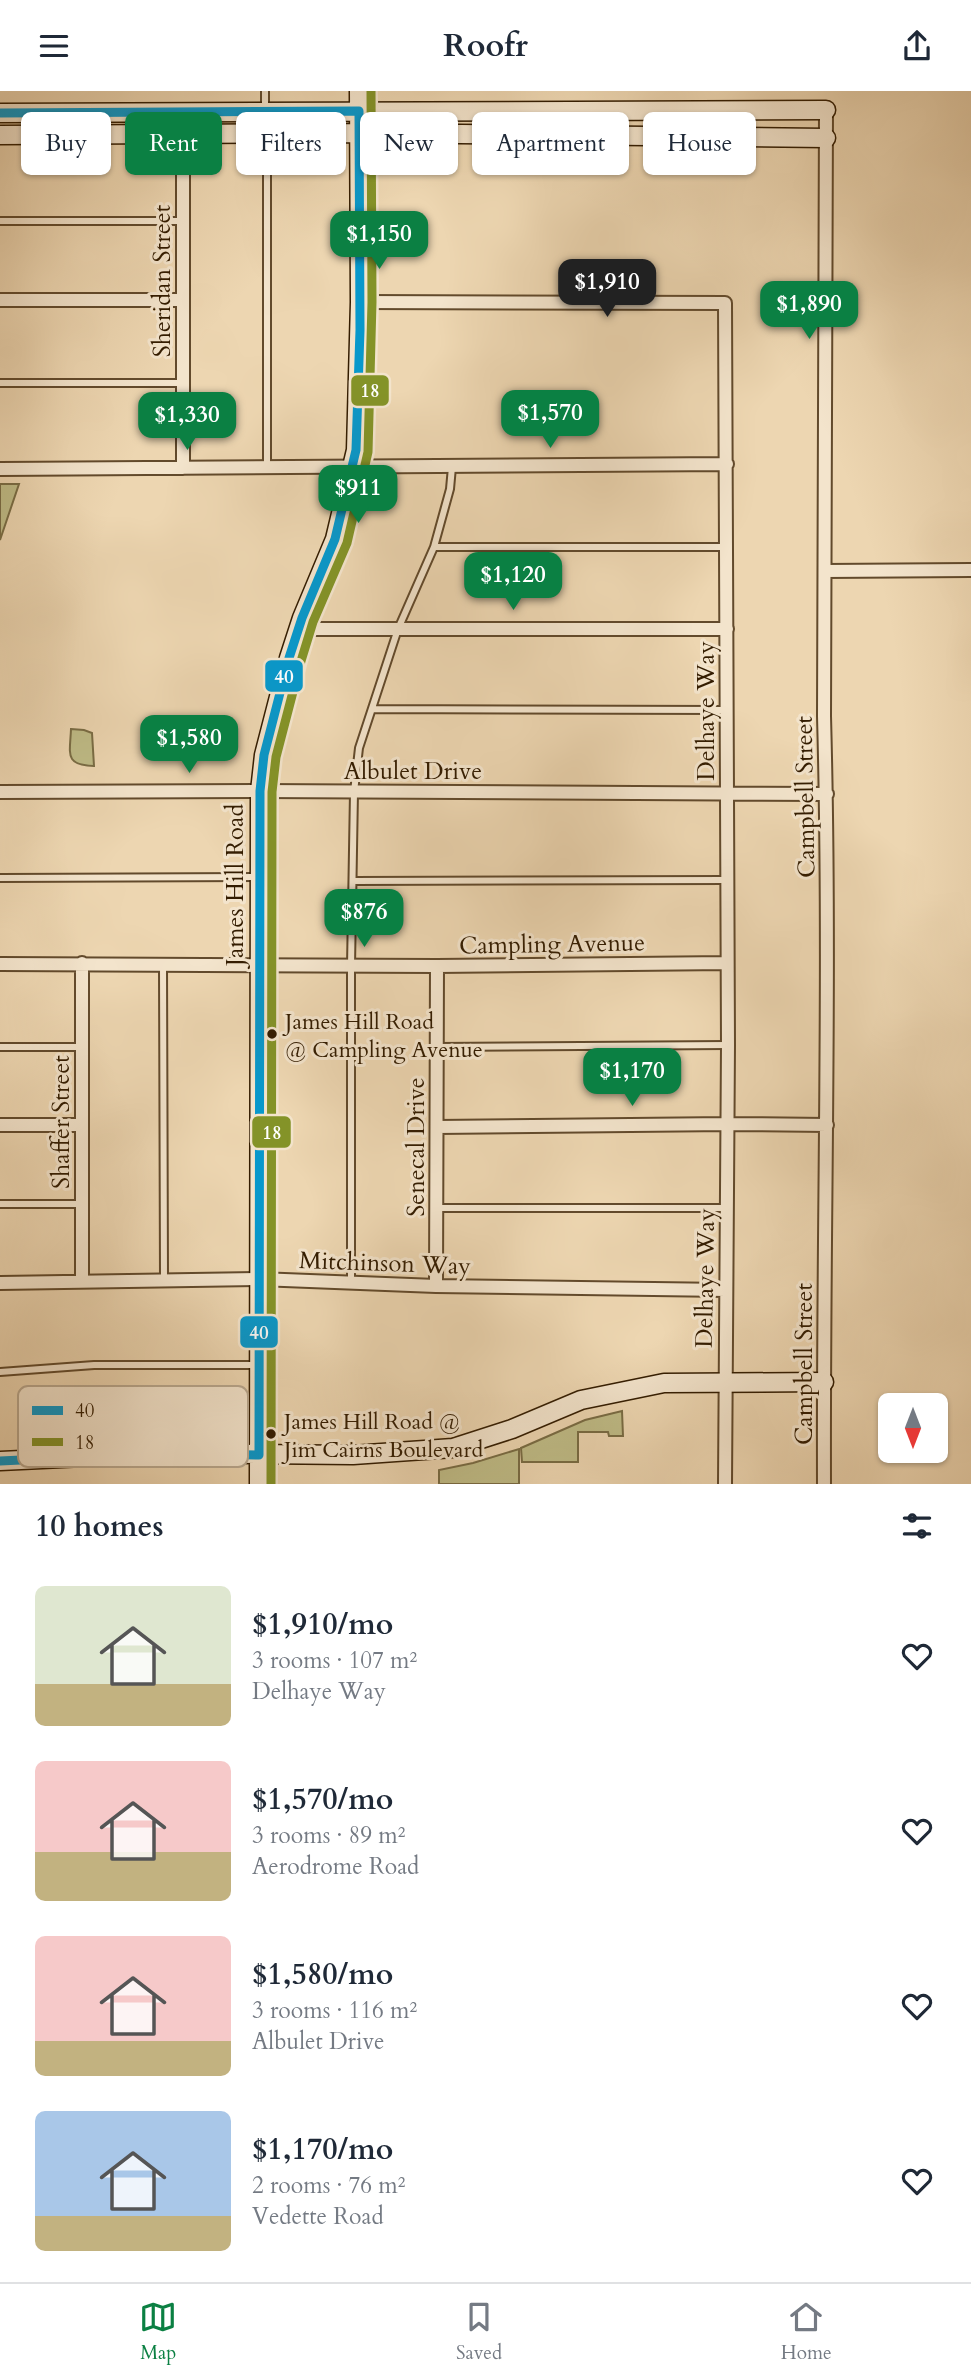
<!DOCTYPE html>
<meta charset="utf-8">
<style>
:root{--surface:#fff;--page:#f2f2f3;--text:#1f2937;--muted:#747a83;--line:#e0e1e3;--accent:#0b8043}
body{margin:0;font-family:Cardo,serif;background:var(--page);color:var(--text);height:100vh;display:flex;flex-direction:column;font-size:26px;white-space:nowrap}
*{box-sizing:border-box;margin:0}
p{font-size:23px;color:var(--muted)}
.icon{flex:none;width:38px;height:38px;fill:none;stroke:currentColor;stroke-width:2;stroke-linecap:round;stroke-linejoin:round}
.map{position:relative;height:1393px;overflow:hidden}
.details{display:flex;flex-direction:column;background:var(--surface);flex:1}
.details>*{flex:none}
.banner{position:absolute;left:21px;top:21px;width:929px;height:63px;display:flex;gap:14px}
.needle{width:46px;rotate:180deg}
.tools{position:absolute;left:878px;top:1302px;display:grid;gap:14px}
.tools a{display:grid;place-items:center;width:70px;height:70px;border-radius:10px;background:var(--surface);box-shadow:0 2px 5px #0004;font-size:35px}
.price{position:absolute;translate:-50% -60px;padding:0 16px;border-radius:14px;background:var(--accent);color:#fff;font-size:23px;line-height:46px;filter:drop-shadow(0 2px 4px #0008)}
.price::after{content:'';position:absolute;left:50%;top:42px;width:21px;height:16px;margin-left:-10px;background:inherit;clip-path:polygon(0 0,100% 0,50% 100%)}
.price.selected{background:#222;color:#fff}
ul{padding:0;list-style:none}
li{display:flex;align-items:center;gap:21px;height:175px;padding:0 35px}
li span{display:grid;place-items:center;flex:none;width:196px;height:140px;border-radius:10px;color:#555}
li>.icon{margin-inline-start:auto}
span .icon{width:84px;height:84px;fill:#fffc;stroke-width:1}
li b{font-size:30px}
h2{display:flex;justify-content:space-between;align-items:center;height:84px;padding:0 35px;font-size:30px}
.chip{padding:0 24px;border-radius:10px;background:var(--surface);box-shadow:0 2px 5px #0004;font-size:24px;line-height:63px}
.chip.selected{background:var(--accent);color:#fff}
header{display:flex;justify-content:space-between;align-items:center;height:91px;padding:0 35px;background:var(--surface);font-size:32px;font-weight:800}
.dock{display:flex;justify-content:space-around;align-items:center;height:98px;border-top:2px solid var(--line);background:var(--surface);font-size:19px;color:var(--muted)}
.dock a{display:grid;justify-items:center;gap:4px}
.dock .selected{color:var(--accent)}
.map>svg:first-child{display:block}
</style>
<header><svg class="icon" aria-label="menu" viewBox="0 0 24 24"><path d="M4 6h16M4 12h16M4 18h16"/></svg>Roofr<svg class="icon" aria-label="share" viewBox="0 0 24 24"><path d="M12 15V3M7 8l5-5 5 5M5 13v7h14v-7"/></svg></header>
<div class="map">
<svg width="971" height="1393" viewBox="0 0 971 1393">
<rect width="100%" height="100%" fill="#edd6b1"/>
<filter id="stains"><feTurbulence type="fractalNoise" baseFrequency=".00286" numOctaves="4"/><feColorMatrix values="0 0 0 0 .2 0 0 0 0 .09 0 0 0 0 .02 0 0 0 .5 -.17"/></filter>
<radialGradient id="worn" r=".72"><stop offset=".6" stop-color="#630" stop-opacity="0"/><stop offset="1" stop-color="#630" stop-opacity=".3"/></radialGradient>
<path fill="#bfbc87" stroke="#796c44" stroke-width="2" d="M0,393H19L0,449Z
M71,638L84,639L92,642L94,675C64,674 70,663 71,638Z
M622,1320L623,1345H609L608,1341H578V1371H522L521,1357L585,1329Z
M519,1358V1393H439V1379L473,1372Z"/>
<g fill="none" stroke-linecap="round" stroke-linejoin="round">
<defs>
<path id="lane" d="M265,19V0
M0,130H182
M0,292H183
M267,377V43
M434,456H725
M372,618L727,619
M0,787L258,786
M354,790L727,789
M163,874L164,1188
M0,956H82
M437,956L728,954
M0,1113H82
M437,1117H727
M351,1192V875L354,701L359,657L398,538L434,456L450,398L452,376
M0,1281L94,1274H257"/>
<path id="street" d="M183,44V377
M0,209H182
M360,211L725,212L728,954L725,1393
M0,378L727,373
M825,480L971,479
M298,538H727
M0,701L260,700L827,703
M0,873L437,875L727,872
M0,1034H81
M437,1036L728,1033L827,1034
M82,1190V872
M0,1192L259,1188L436,1195L726,1199
M436,1195L437,875
M824,1393C823,1137 831,881 824,625L826,19"/>
<path id="secondary" d="M0,22L826,19
M0,44L359,42L826,47
M0,1370L168,1362L353,1364L453,1357L512,1338L581,1309L664,1292L824,1291
M259,1393L260,700L264,664L289,567L302,527L335,448L356,359L360,211L359,0"/>
</defs>
<use href="#lane" stroke="#624a2c" stroke-width="10"/>
<use href="#street" stroke="#624a2c" stroke-width="16"/>
<use href="#secondary" stroke="#331c00" stroke-width="21"/>
<use href="#lane" stroke="#f3e4cc" stroke-width="6"/>
<use href="#street" stroke="#f3e4cc" stroke-width="12"/>
<use href="#secondary" stroke="#f3e4cc" stroke-width="18"/>
<defs>
<path id="bus-1" d="M0,22L359,20L360,239L356,359L335,448L302,527L289,567L264,664L260,700L259,1364L168,1362L0,1370"/>
<path id="bus-2" d="M271,1393L272,701L276,666L301,570L313,531L347,452L368,361L372,211L371,0"/>
</defs>
<use href="#bus-1" stroke="#f3e4cc" stroke-width="14"/>
<use href="#bus-2" stroke="#f3e4cc" stroke-width="14"/>
<use href="#bus-1" stroke="#0898cb" stroke-width="9"/>
<use href="#bus-2" stroke="#849328" stroke-width="9"/>
</g>
<g fill="#331c00" stroke="#f3e4cc" stroke-width="2.5">
<circle cx="272" cy="943" r="6"/>
<circle cx="271" cy="1343" r="6"/>
</g>
<g text-anchor="middle" stroke-width="6" stroke-linejoin="round" paint-order="stroke">
<g font-size="22" fill="#331c00" stroke="#f3e4cc" text-anchor="start">
<text x="285" y="938">James Hill Road<tspan x="285" dy="28">@ Campling Avenue</tspan></text>
<text x="284" y="1338">James Hill Road @<tspan x="284" dy="28">Jim Cairns Boulevard</tspan></text>
</g>
<g font-size="24" fill="#331c00" stroke="#f3e4cc">
<text transform="translate(162 190) rotate(-90)" y="8">Sheridan Street</text>
<text transform="translate(706 620) rotate(-90)" y="8">Delhaye Way</text>
<text x="413" y="688">Albulet Drive</text>
<text transform="translate(805 706) rotate(-91)" y="8">Campbell Street</text>
<text transform="translate(235 794) rotate(-90)" y="8">James Hill Road</text>
<text transform="translate(552 853) rotate(-1)" y="8">Campling Avenue</text>
<text transform="translate(61 1031) rotate(-90)" y="8">Shaffer Street</text>
<text transform="translate(416 1056) rotate(-90)" y="8">Senecal Drive</text>
<text transform="translate(385 1172) rotate(2)" y="8">Mitchinson Way</text>
<text transform="translate(705 1187) rotate(-89)" y="8">Delhaye Way</text>
<text transform="translate(804 1273) rotate(-90)" y="8">Campbell Street</text>
</g>
</g>
<rect x="18" y="1295" width="230" height="81" rx="10" fill="#f3e4cc" stroke="#b9a88f" stroke-width="2"/>
<rect x="32" y="1315" width="31" height="9" fill="#0898cb"/>
<rect x="32" y="1347" width="31" height="8" fill="#849328"/>
<g font-size="19" fill="#331c00">
<text x="75" y="1326">40</text>
<text x="75" y="1358">18</text>
</g>
<g stroke="#f3e4cc" stroke-width="2.5">
<rect x="350" y="283" width="40" height="33" rx="7" fill="#849328"/>
<rect x="264" y="568" width="40" height="34" rx="7" fill="#0898cb"/>
<rect x="251" y="1024" width="41" height="34" rx="7" fill="#849328"/>
<rect x="239" y="1224" width="40" height="34" rx="7" fill="#0898cb"/>
</g>
<g font-size="19" text-anchor="middle" font-weight="bold" fill="#fff">
<text x="370" y="306">18</text>
<text x="284" y="592">40</text>
<text x="272" y="1048">18</text>
<text x="259" y="1248">40</text>
</g>
<rect width="100%" height="100%" filter="url(#stains)"/>
<rect width="100%" height="100%" fill="url(#worn)"/>
</svg>
<div class="tools">
<a><svg class="needle" viewBox="-14 -14 28 28"><path d="M0-13l5 13h-10z" fill="#e53935"/><path d="M0 13l5-13h-10z" fill="#747a83"/></svg></a>
</div>
<b class="price" style="left:379px;top:180px">$1,150</b>
<b class="price selected" style="left:607px;top:228px">$1,910</b>
<b class="price" style="left:809px;top:250px">$1,890</b>
<b class="price" style="left:550px;top:359px">$1,570</b>
<b class="price" style="left:187px;top:361px">$1,330</b>
<b class="price" style="left:358px;top:434px">$911</b>
<b class="price" style="left:513px;top:521px">$1,120</b>
<b class="price" style="left:189px;top:684px">$1,580</b>
<b class="price" style="left:364px;top:858px">$876</b>
<b class="price" style="left:632px;top:1017px">$1,170</b>
<div class="banner">
<a class="chip">Buy</a>
<a class="chip selected">Rent</a>
<a class="chip">Filters</a>
<a class="chip">New</a>
<a class="chip">Apartment</a>
<a class="chip">House</a>
</div>
</div>
<section class="details">
<h2>10 homes<svg class="icon" aria-label="filters" viewBox="0 0 24 24"><path d="M4 7h16M4 17h16"/><circle cx="9" cy="7" r="2"/><circle cx="15" cy="17" r="2"/></svg></h2>
<ul>
<li><span style="background:linear-gradient(#dfe7d0 70%,#c2b280 0)"><svg class="icon" aria-label="home" viewBox="0 0 24 24"><path d="M3 11l9-7 9 7M6 9v11h12V9"/></svg></span><div><b>$1,910/mo</b><p>3 rooms · 107 m²</p><p>Delhaye Way</p></div><svg class="icon" aria-label="heart" viewBox="0 0 24 24"><path d="M12 20l-8-8c-3-5 5-10 8-4 3-6 11-1 8 4z"/></svg></li>
<li><span style="background:linear-gradient(#f6c9c9 65%,#c2b280 0)"><svg class="icon" aria-label="home" viewBox="0 0 24 24"><path d="M3 11l9-7 9 7M6 9v11h12V9"/></svg></span><div><b>$1,570/mo</b><p>3 rooms · 89 m²</p><p>Aerodrome Road</p></div><svg class="icon" aria-label="heart" viewBox="0 0 24 24"><path d="M12 20l-8-8c-3-5 5-10 8-4 3-6 11-1 8 4z"/></svg></li>
<li><span style="background:linear-gradient(#f6c9c9 75%,#c2b280 0)"><svg class="icon" aria-label="home" viewBox="0 0 24 24"><path d="M3 11l9-7 9 7M6 9v11h12V9"/></svg></span><div><b>$1,580/mo</b><p>3 rooms · 116 m²</p><p>Albulet Drive</p></div><svg class="icon" aria-label="heart" viewBox="0 0 24 24"><path d="M12 20l-8-8c-3-5 5-10 8-4 3-6 11-1 8 4z"/></svg></li>
<li><span style="background:linear-gradient(#a9c7e8 75%,#c2b280 0)"><svg class="icon" aria-label="home" viewBox="0 0 24 24"><path d="M3 11l9-7 9 7M6 9v11h12V9"/></svg></span><div><b>$1,170/mo</b><p>2 rooms · 76 m²</p><p>Vedette Road</p></div><svg class="icon" aria-label="heart" viewBox="0 0 24 24"><path d="M12 20l-8-8c-3-5 5-10 8-4 3-6 11-1 8 4z"/></svg></li>
</ul>
</section>
<nav class="dock">
<a class="selected"><svg class="icon" aria-label="map" viewBox="0 0 24 24"><path d="M3 6l6-2 6 2 6-2v14l-6 2-6-2-6 2zM9 4v14M15 6v14"/></svg>Map</a>
<a><svg class="icon" aria-label="saved" viewBox="0 0 24 24"><path d="M7 4h10v16l-5-4-5 4z"/></svg>Saved</a>
<a><svg class="icon" aria-label="home" viewBox="0 0 24 24"><path d="M3 11l9-7 9 7M6 9v11h12V9"/></svg>Home</a>
</nav>
